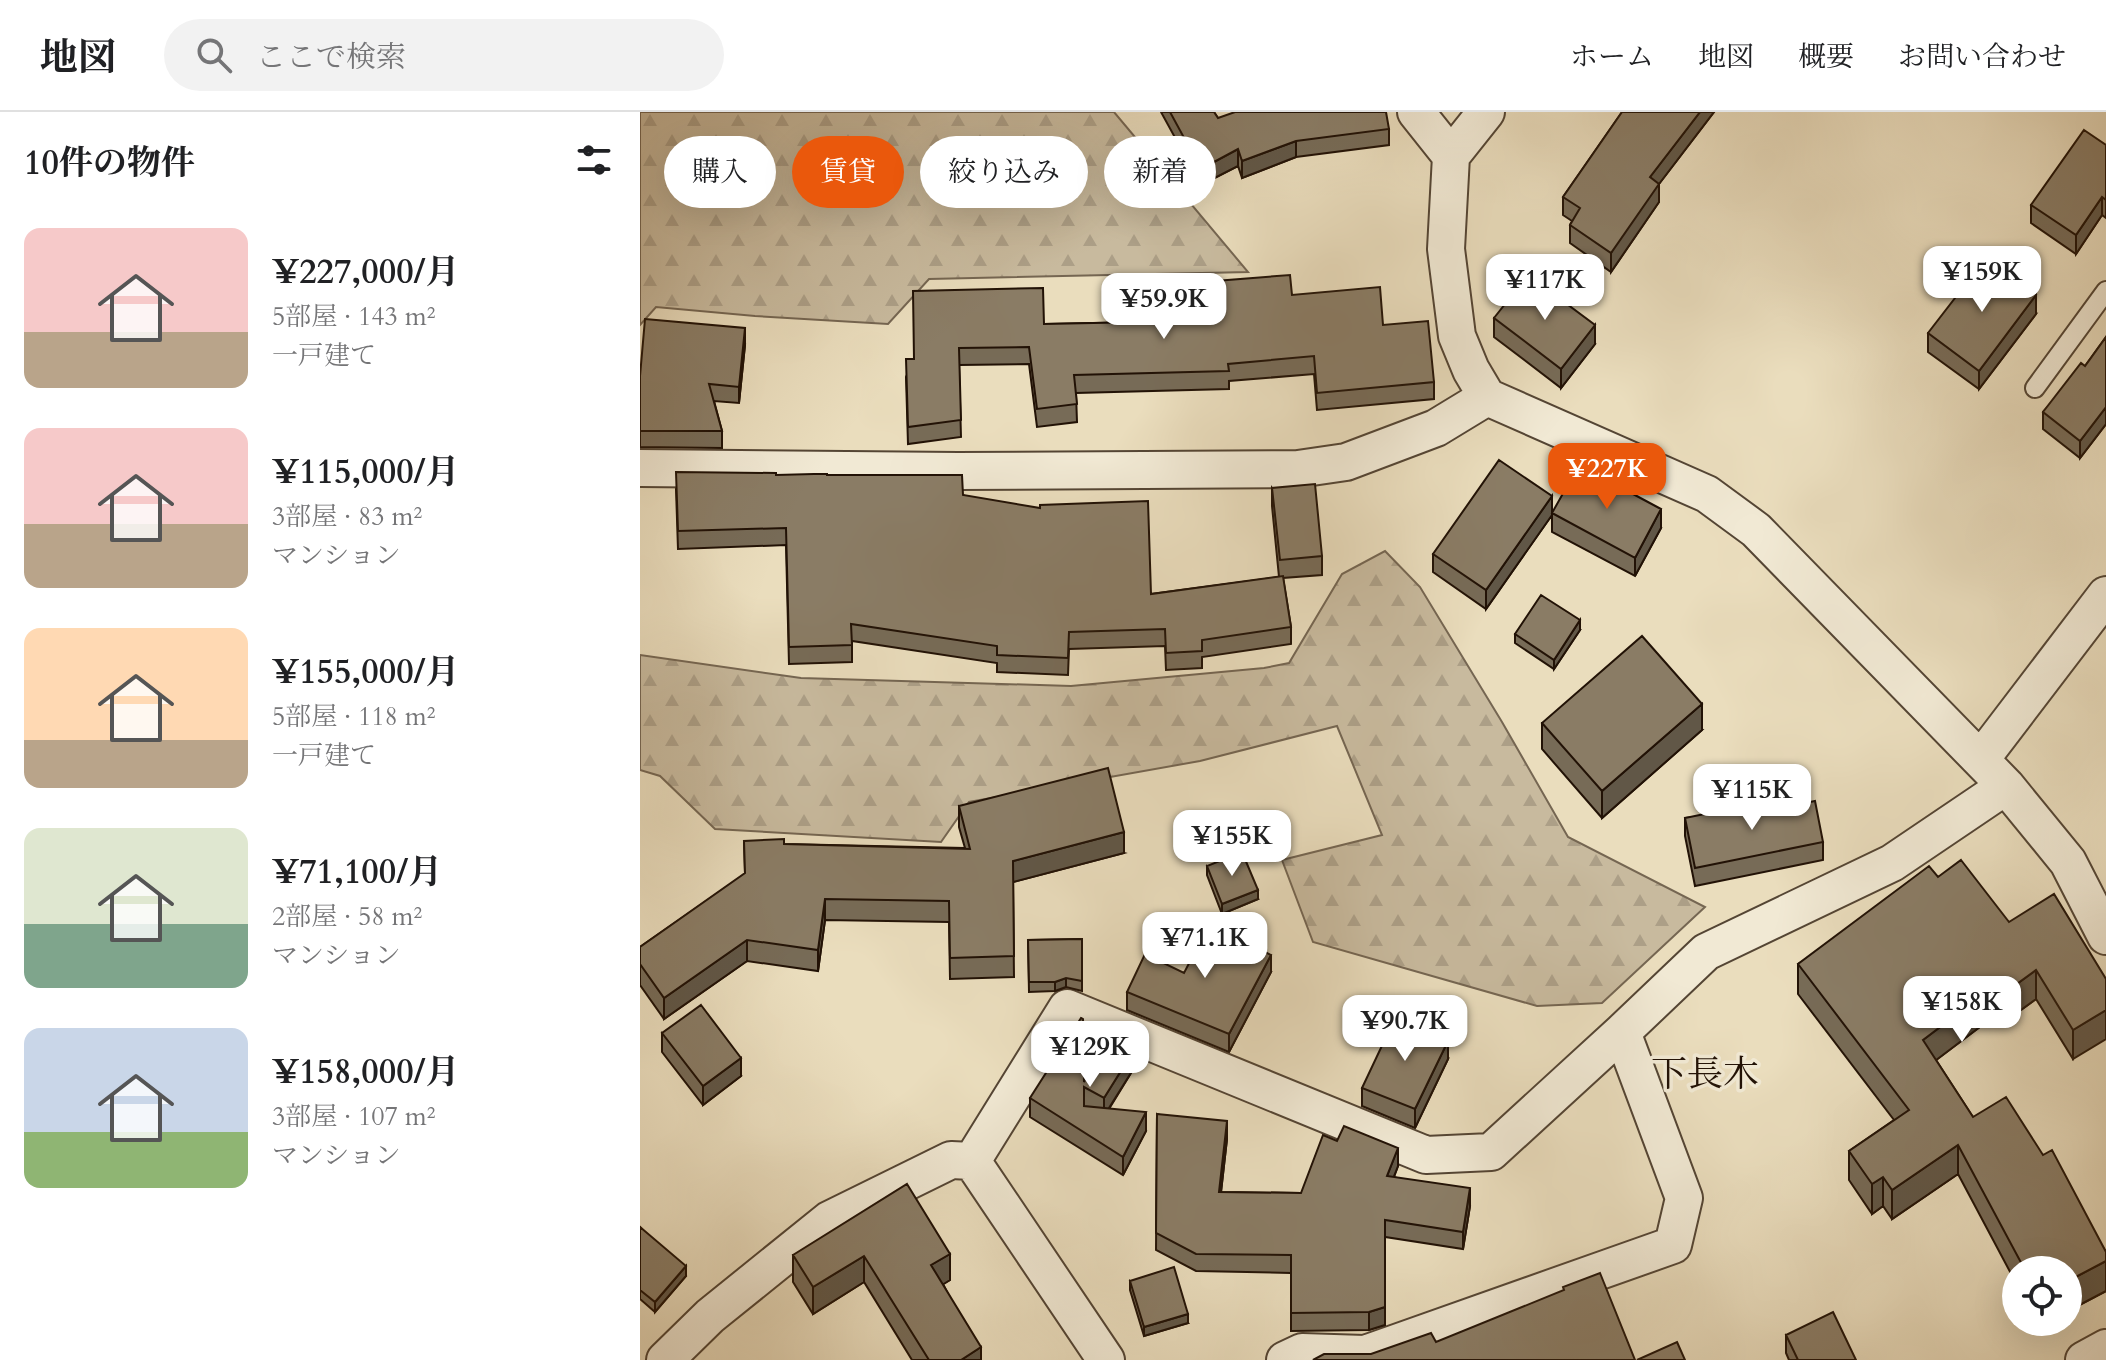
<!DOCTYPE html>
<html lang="ja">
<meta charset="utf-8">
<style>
:root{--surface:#fff;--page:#f2f2f2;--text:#202124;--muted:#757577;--line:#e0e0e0;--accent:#ea580c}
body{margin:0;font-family:Cardo,"Noto Serif JP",serif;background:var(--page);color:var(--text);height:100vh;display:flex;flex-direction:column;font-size:30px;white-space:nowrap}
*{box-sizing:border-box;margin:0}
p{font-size:26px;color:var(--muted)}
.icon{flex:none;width:44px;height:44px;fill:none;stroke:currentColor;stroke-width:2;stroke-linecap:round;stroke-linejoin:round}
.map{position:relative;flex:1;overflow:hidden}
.sheet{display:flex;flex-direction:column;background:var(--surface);width:640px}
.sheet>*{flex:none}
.guide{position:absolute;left:24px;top:24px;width:760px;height:72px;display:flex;gap:16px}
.buttons{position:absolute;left:1362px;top:1144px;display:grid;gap:16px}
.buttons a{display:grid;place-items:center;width:80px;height:80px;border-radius:50%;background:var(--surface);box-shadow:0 8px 32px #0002;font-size:40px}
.price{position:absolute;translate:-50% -68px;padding:0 18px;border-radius:16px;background:#fff;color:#222;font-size:26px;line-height:52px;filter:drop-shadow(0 2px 4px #0008)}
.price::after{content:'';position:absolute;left:50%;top:48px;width:24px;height:18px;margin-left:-12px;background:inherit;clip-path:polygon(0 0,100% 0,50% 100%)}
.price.selected{background:var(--accent);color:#fff}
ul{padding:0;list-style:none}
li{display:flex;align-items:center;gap:24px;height:200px;padding:0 24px}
li span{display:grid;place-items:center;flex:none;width:224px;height:160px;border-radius:16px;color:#555}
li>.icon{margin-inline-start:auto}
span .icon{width:96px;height:96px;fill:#fffc;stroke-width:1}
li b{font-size:34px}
h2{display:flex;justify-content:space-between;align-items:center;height:96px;padding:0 24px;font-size:34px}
.chip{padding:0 28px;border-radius:36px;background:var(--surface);box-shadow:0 8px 32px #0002;font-size:28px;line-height:72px}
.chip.selected{background:var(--accent);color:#fff}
header{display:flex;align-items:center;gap:48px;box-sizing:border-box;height:112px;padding:0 40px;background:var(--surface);border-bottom:2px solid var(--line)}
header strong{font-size:38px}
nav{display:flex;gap:44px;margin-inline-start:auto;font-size:28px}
.search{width:560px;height:72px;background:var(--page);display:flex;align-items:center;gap:20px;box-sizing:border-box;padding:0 28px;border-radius:44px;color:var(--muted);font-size:30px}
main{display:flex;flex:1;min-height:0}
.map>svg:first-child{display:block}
</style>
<header>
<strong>地図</strong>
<div class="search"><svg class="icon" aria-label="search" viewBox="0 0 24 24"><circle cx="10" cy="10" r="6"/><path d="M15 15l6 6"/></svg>ここで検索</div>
<nav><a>ホーム</a><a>地図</a><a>概要</a><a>お問い合わせ</a></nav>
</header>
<main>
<section class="sheet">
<h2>10件の物件<svg class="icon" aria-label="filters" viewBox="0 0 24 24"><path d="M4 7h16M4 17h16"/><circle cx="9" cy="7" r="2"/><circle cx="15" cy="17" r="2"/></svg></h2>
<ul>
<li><span style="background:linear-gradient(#f6c9c9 65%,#b9a48a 0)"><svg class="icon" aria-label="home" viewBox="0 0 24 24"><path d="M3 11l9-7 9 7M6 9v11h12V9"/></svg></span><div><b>¥227,000/月</b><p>5部屋 · 143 m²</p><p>一戸建て</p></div></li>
<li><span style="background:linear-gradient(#f6c9c9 60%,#b9a48a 0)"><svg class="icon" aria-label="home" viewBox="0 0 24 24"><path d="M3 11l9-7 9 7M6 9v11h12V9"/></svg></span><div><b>¥115,000/月</b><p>3部屋 · 83 m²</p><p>マンション</p></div></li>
<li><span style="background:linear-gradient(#ffd9b3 70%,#b9a48a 0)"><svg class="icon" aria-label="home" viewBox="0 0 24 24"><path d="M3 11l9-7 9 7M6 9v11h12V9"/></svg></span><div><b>¥155,000/月</b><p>5部屋 · 118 m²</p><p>一戸建て</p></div></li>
<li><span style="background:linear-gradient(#dfe7d0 60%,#7fa58c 0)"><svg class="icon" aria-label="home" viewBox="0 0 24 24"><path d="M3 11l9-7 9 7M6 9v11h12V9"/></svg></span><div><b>¥71,100/月</b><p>2部屋 · 58 m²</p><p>マンション</p></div></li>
<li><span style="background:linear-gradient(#c9d6e8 65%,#8fb573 0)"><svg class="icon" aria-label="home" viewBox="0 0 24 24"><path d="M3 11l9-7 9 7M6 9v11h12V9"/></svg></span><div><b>¥158,000/月</b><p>3部屋 · 107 m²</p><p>マンション</p></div></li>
</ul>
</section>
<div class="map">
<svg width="1466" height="1248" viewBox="0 0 1466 1248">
<defs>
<pattern id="forest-firs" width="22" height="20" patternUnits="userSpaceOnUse" patternTransform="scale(2)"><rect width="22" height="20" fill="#c8ba9e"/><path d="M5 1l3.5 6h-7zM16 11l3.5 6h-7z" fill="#ac9f87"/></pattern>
</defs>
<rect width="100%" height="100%" fill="#eaddbd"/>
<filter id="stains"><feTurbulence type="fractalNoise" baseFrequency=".0025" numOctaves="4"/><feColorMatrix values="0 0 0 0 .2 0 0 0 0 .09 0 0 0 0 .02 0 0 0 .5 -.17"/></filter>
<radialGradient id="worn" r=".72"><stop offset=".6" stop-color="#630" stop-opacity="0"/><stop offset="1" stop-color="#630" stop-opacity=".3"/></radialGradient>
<path fill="url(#forest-firs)" stroke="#756652" stroke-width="2" d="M0,0H474L608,160L289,167L248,212L115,204L16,195L0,213Z
M745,439L780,475L862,610L928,725L1065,795L962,891L897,894L673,830L642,748L742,723L697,614L560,649L329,690L301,730L75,717L20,664L0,658V543L161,566L431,574L624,556L649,551L702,462Z"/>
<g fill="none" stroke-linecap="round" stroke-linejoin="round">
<defs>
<path id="service" d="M1395,276L1466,179"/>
<path id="minor" d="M776,0L811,44
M846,0L811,44L806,137L817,224L831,258L847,285L1067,382L1116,418L1366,674L1428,750L1466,824
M0,356L318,359L658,357L706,350L796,316L847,285
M1341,647L1466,483
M332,1049L427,896L786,1043L851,1040L982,920
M25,1248L70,1204L189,1108L311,1048L332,1049L466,1248
M645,1248L662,1240L725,1242L1033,1133L1044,1086L982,920L1066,840L1252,751L1366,674
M1444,1248L1466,1236"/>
</defs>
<use href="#service" stroke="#544534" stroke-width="22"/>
<use href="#minor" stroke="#544534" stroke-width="40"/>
<use href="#service" stroke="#f1e9d4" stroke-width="18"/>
<use href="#minor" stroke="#f1e9d4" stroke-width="36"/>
</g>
<path fill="#776b57" stroke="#221206" stroke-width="2" d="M521,0H574L578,6L749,17V33L656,45L602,66L598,54L561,73Z
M982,0H1074L1019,72V90L971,160L930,131V113L932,109L923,103V85Z
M1466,33V106L1462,103L1436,142L1391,111V93Z
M550,171L652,183L743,213L794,270V287L677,298L674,262L589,269V277L436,281L437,310L397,315L389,252L319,253L321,325L268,332L266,265L274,247L404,212L551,209Z
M1396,202L1339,277L1288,240V221Z
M854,206L955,232L921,276L854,225Z
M1466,225V312L1440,346L1403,317V300L1445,254Z
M105,233L99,291L74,289L82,319V336L0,335V264Z
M136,363H187L323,383L511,482L639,465L632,394V376L682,444V463L643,466L651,515V532L562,545V556L526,558L525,534L429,537L428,563L357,560V551L212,529V550L149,552L146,433L38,437L36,377Z
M912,401L1021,416L995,464L912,420Z
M912,403L846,497L793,460V442Z
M940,518L914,557L875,531V522Z
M902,611L1062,618L962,706L902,637Z
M319,694L484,741L373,770L374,865L310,867L309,810L185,808L178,859L107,849L24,907L0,873V835L105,762L104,729L144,732L325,736L319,715Z
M1131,698L1183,730V748L1055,774L1045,724V706Z
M567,754L618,787L582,802L567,763Z
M1298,765L1369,810L1466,867L1433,947L1396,887L1363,911L1357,902L1296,948L1333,1005L1403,1043L1466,1140V1179L1428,1199V1158H1376V1171L1318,1062L1252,1107L1243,1094L1232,1102L1209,1068V1039L1254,1008L1158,882V852Z
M442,827V879L426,875L415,879L389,880L388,828Z
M631,860L589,940L487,898V880L544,861Z
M22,921L101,964L63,993L22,940Z
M808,947L775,1016L722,994V976Z
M499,948L469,997L506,1019L483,1063L390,1005V986L444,970Z
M517,1002L587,1027L581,1080L661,1081L758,1054L754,1065L830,1094L823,1137L745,1125V1213L729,1218L651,1219V1161L556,1159L516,1138Z
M0,1115L46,1164L15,1200L0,1187Z
M310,1142V1168L303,1172L341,1248H272L224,1170L173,1202L153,1170V1143Z
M490,1169L548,1211L504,1224L490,1178Z
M1146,1223L1216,1248H1149L1146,1241Z"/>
<path fill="#615747" stroke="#221206" stroke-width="2" d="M1060,0H1074L1019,72V90L971,160V141L1010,65Z
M656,29V45L602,66V49Z
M598,37V54L561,73V57Z
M1462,85V103L1436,142V123Z
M1396,183V202L1339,277V259Z
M955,213V232L921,276V257Z
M105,216V233L99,291V275Z
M1466,295V312L1440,346V329Z
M912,384V403L846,497V478Z
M1021,397V416L995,464V446Z
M940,508V518L914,557V548Z
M1062,592V618L962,706V679Z
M484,720V741L373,770V749Z
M618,778V787L582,802V792Z
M185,787V808L178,859V838Z
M107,828V849L24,907V886Z
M631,843V860L589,940V922Z
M1396,858V887L1363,911V882Z
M426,866V875L415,879V870Z
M1357,872V902L1283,958V928Z
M1466,898V927L1433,947V918Z
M808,929V947L775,1016V997Z
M499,930V948L464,1004V986Z
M101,946V964L63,993V974Z
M506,1000V1019L483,1063V1045Z
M587,1009V1027L579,1098V1080Z
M1318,1033V1062L1252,1107V1078Z
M758,1036V1054L747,1082V1064Z
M1243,1065V1094L1232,1102V1072Z
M830,1076V1094L823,1137V1120Z
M310,1142V1168L291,1180V1153Z
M224,1144V1170L173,1202V1175Z
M1466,1149V1179L1428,1199V1169Z
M46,1154V1164L15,1200V1190Z
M745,1195V1213L729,1218V1200Z
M548,1202V1211L504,1224V1215Z
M341,1235V1248H321Z"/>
<path fill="#8a7c65" stroke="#221206" stroke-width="2" d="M530,0H574L578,6L595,0H746L749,17L656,29L602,49L598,37L561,57Z
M982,0H1060L1010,65L1019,72L971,141L930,113L940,96L923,85Z
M1444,18L1466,33V88L1462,85L1436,123L1391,93Z
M1346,146L1396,183L1339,259L1288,221Z
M650,163L652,183L740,175L743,213L788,209L794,270L677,281L674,244L588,252L589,259L434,263L437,292L397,297L389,235L319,236L321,308L268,315L266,247H274L273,179L403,176L404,212L553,209L550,171Z
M888,163L955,213L921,257L854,206Z
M5,207L105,216L99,275L69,272L82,319H0V264Z
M1466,225V295L1440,329L1403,300L1441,251L1445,254Z
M859,348L912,384L846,478L793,442Z
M939,353L1021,397L995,446L912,401Z
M36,360L136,361V363L174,362H187V363H322L323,383L400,396V393L508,389L511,482L643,464L651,515L562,528V539L526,541L525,517L429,520L428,546L357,543V534L211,512L212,533L149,535L146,416L38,419Z
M675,372L682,444L640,448L632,376Z
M901,483L940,508L914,548L875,522Z
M1002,524L1062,592L962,679L902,611Z
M468,656L484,720L373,749L374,844L310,846L309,789L185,787L178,838L107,828L24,886L0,852V835L105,761L104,729L144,727V732L330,737L319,694Z
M1128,689L1131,698L1175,689L1183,730L1055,756L1045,706Z
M602,740L618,778L582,792L567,754Z
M1321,748L1369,810L1414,782L1466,867V898L1433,918L1396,858L1363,882L1357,872L1283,928L1333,1005L1366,985L1403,1043L1412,1038L1466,1140V1149L1428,1169V1158H1385L1318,1033L1252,1078L1243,1065L1232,1072L1209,1039L1269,998L1158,852L1289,754L1298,765Z
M570,811L631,843L589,922L487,880L505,842L544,861Z
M442,827V869L426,866L415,870H389L388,828Z
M61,893L101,946L63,974L22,921Z
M756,904L808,929L775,997L722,976Z
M441,906L443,907L444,970L469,917L499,930L464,986L444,975V994L506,1000L483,1045L390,986Z
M517,1002L587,1009L579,1080L661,1081L683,1023L697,1029L704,1014L758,1036L747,1064L830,1076L823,1120L745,1108V1195L729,1200L651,1201V1143L556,1142L516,1121Z
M267,1072L310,1142L291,1153L341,1235L321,1248H289L224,1144L173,1175L153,1143Z
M0,1115L46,1154L15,1190L0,1178Z
M534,1155L548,1202L504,1215L490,1169Z
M960,1161L995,1248H673L684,1242H731L791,1221L796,1230L924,1178L923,1175Z
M1193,1200L1216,1248H1158L1146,1223Z
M1037,1230L1045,1248H997Z"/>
<g text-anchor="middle" stroke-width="7" stroke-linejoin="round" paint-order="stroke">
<g font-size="36" fill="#221206" stroke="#f1e9d4">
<text x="1065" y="974">下長木</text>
</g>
</g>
<rect width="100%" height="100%" filter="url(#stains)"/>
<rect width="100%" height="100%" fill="url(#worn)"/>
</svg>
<div class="buttons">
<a><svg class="icon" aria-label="locate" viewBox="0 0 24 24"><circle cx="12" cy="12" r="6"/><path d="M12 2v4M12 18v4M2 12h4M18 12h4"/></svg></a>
</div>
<b class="price" style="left:1342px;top:202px">¥159K</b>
<b class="price" style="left:905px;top:210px">¥117K</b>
<b class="price" style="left:524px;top:229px">¥59.9K</b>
<b class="price selected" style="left:967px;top:399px">¥227K</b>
<b class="price" style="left:1112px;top:720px">¥115K</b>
<b class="price" style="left:592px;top:766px">¥155K</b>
<b class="price" style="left:565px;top:868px">¥71.1K</b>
<b class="price" style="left:1322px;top:932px">¥158K</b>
<b class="price" style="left:765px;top:951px">¥90.7K</b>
<b class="price" style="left:450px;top:977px">¥129K</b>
<div class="guide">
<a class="chip">購入</a>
<a class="chip selected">賃貸</a>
<a class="chip">絞り込み</a>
<a class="chip">新着</a>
</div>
</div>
</main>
